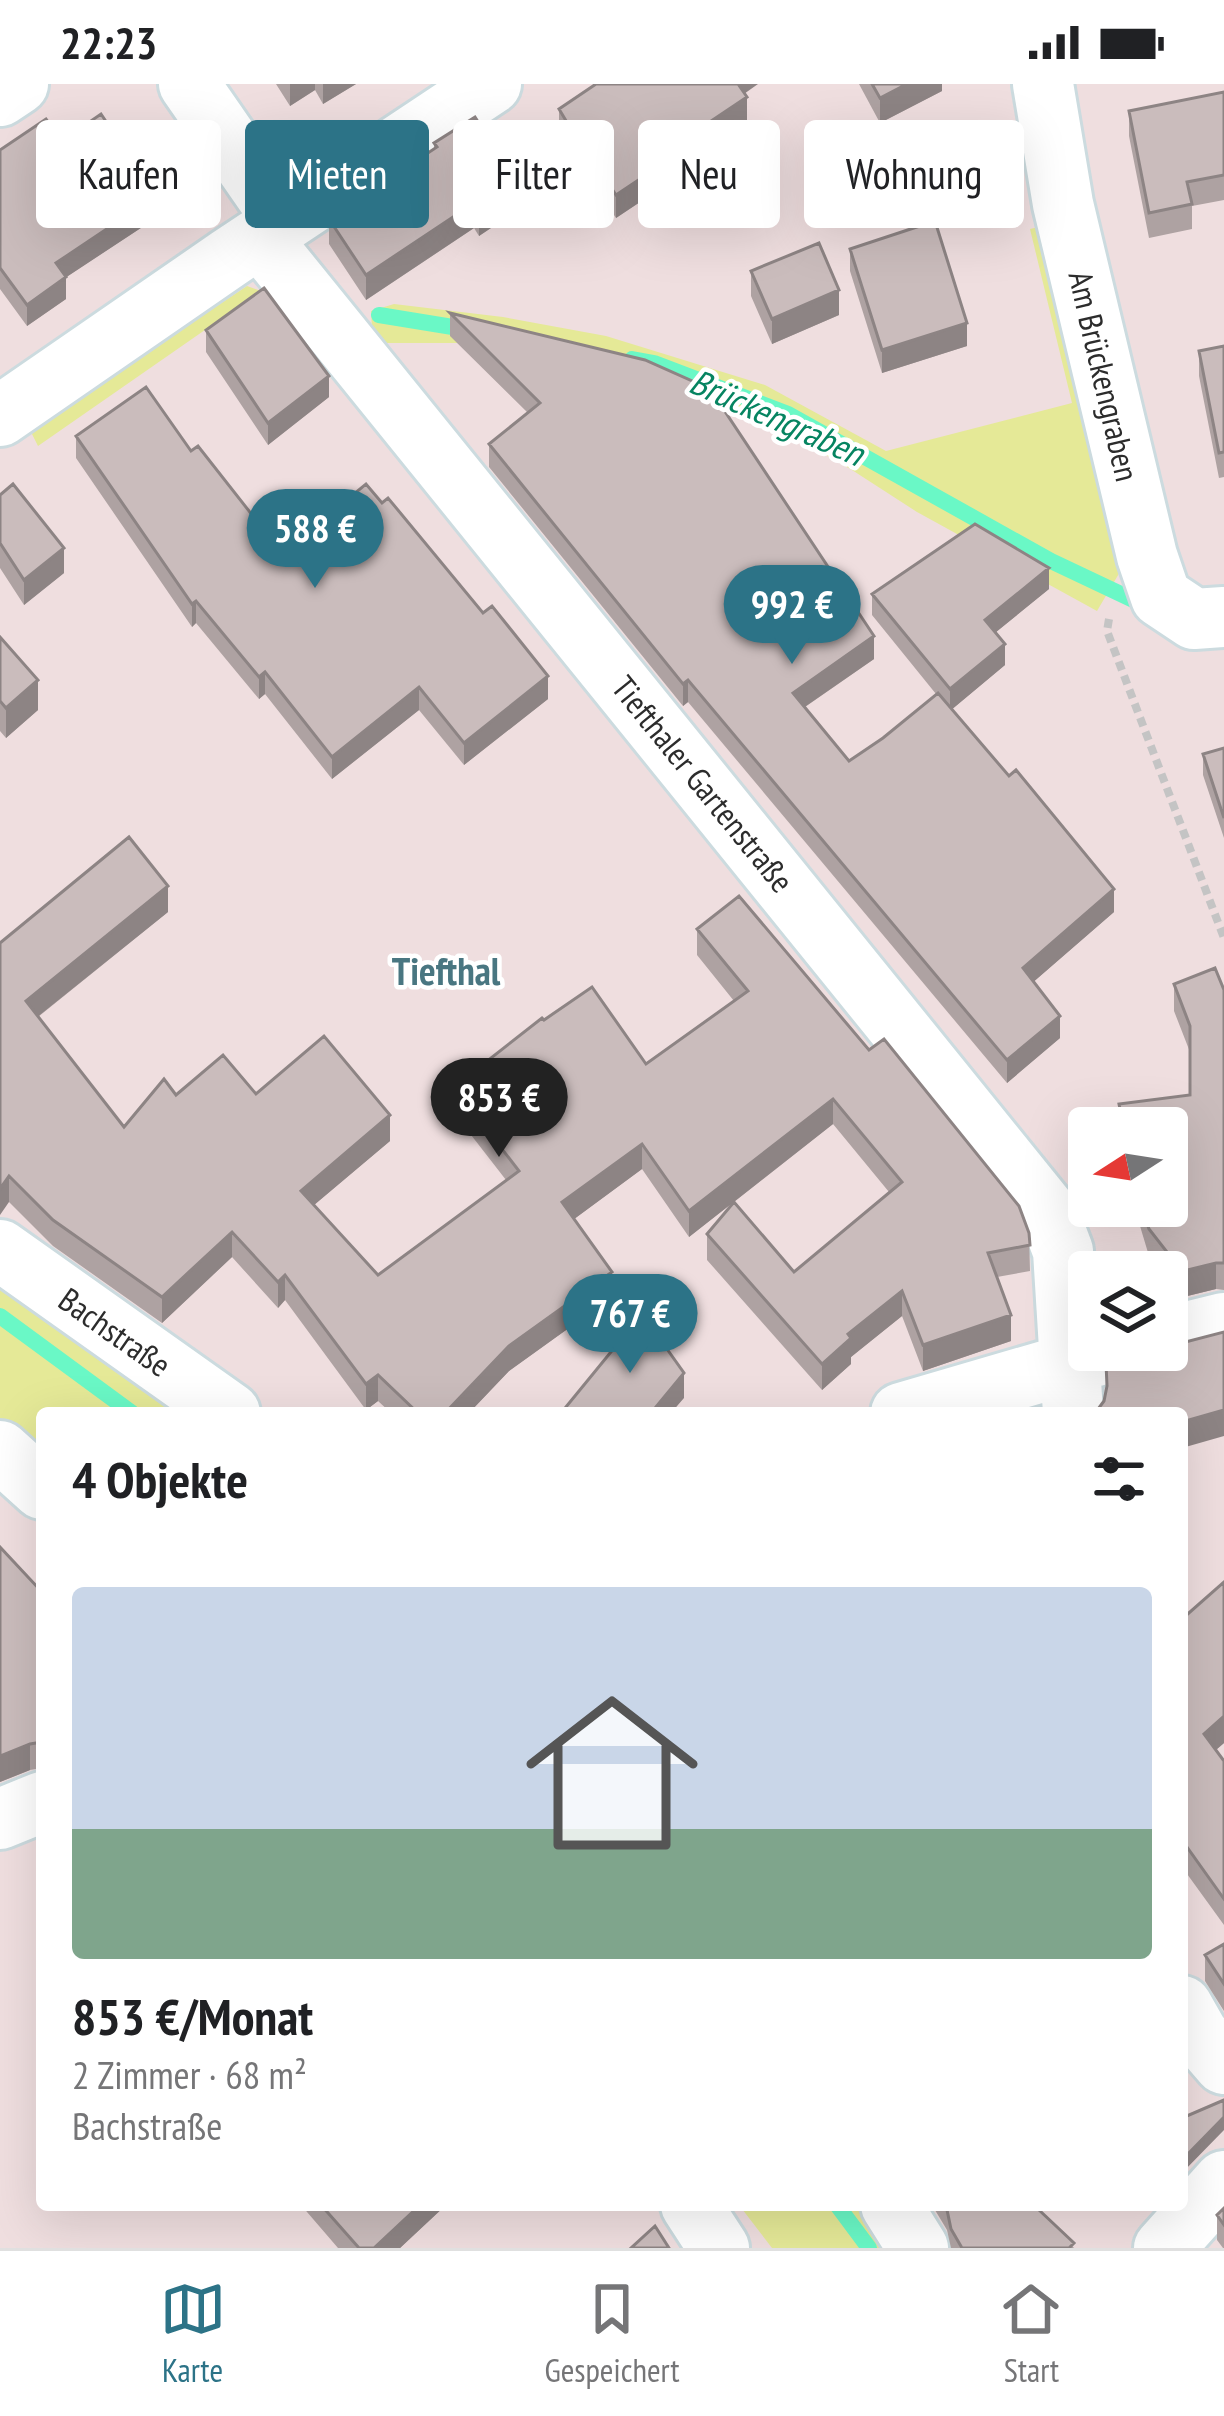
<!DOCTYPE html>
<html lang="de">
<meta charset="utf-8">
<style>
:root{--surface:#fff;--page:#f2f2f2;--text:#202124;--muted:#757577;--line:#e0e0e0;--accent:#2c7387}
body{margin:0;font-family:"PT Sans Narrow",sans-serif;background:var(--page);color:var(--text);height:100vh;display:flex;flex-direction:column;font-size:45px;white-space:nowrap}
*{box-sizing:border-box;margin:0}
p{font-size:39px;color:var(--muted)}
.icon{flex:none;width:66px;height:66px;fill:none;stroke:currentColor;stroke-width:2;stroke-linecap:round;stroke-linejoin:round}
.map{position:relative;flex:1;overflow:hidden}
.details{position:absolute;left:36px;top:1323px;width:1152px;height:804px;display:flex;flex-direction:column;background:var(--surface);border-radius:12px;box-shadow:0 12px 48px #0002}
.details>*{flex:none}
.hud{position:absolute;left:36px;top:36px;width:1152px;height:108px;display:flex;gap:24px}
.needle{width:78px;rotate:258deg}
.controls{position:absolute;left:1068px;top:1023px;display:grid;gap:24px}
.controls a{display:grid;place-items:center;width:120px;height:120px;border-radius:12px;background:var(--surface);box-shadow:0 12px 48px #0002;font-size:60px}
.price{position:absolute;translate:-50% -102px;padding:0 27px;border-radius:42px;background:var(--accent);color:#fff;font-size:39px;line-height:78px;filter:drop-shadow(0 3px 6px #0008)}
.price::after{content:'';position:absolute;left:50%;top:72px;width:36px;height:27px;margin-left:-18px;background:inherit;clip-path:polygon(0 0,100% 0,50% 100%)}
.price.on{background:#222;color:#fff}
ul{padding:0;list-style:none}
li{display:grid;align-content:center;gap:24px;height:636px;padding:0 36px}
li span{display:grid;place-items:center;height:372px;border-radius:12px;color:#555}
li>.icon{margin-inline-start:auto}
span .icon{width:216px;height:216px;fill:#fffc;stroke-width:1}
li b{font-size:51px}
h2{display:flex;justify-content:space-between;align-items:center;height:144px;padding:0 36px;font-size:51px}
.tag{padding:0 42px;border-radius:12px;background:var(--surface);box-shadow:0 12px 48px #0002;font-size:42px;line-height:108px}
.tag.on{background:var(--accent);color:#fff}
.status{display:flex;justify-content:space-between;align-items:center;height:84px;padding:0 60px;background:var(--surface);direction:ltr}
.status svg{height:33px;fill:currentColor}
.menu{display:flex;justify-content:space-around;align-items:center;height:168px;border-top:3px solid var(--line);background:var(--surface);font-size:33px;color:var(--muted)}
.menu a{display:grid;justify-items:center;gap:6px}
.menu .on{color:var(--accent)}
.map>svg:first-child{display:block}
</style>
<div class="status"><b>22:23</b><svg viewBox="0 0 49 12"><path d="M0 12V9h3v3zM5 12V6h3v6zM10 12V3h3v9zM15 12V0h3v12zM26 1h20v11H26zM47 4h2v5h-2z"/></svg></div>
<div class="map">
<svg width="1224" height="2164" viewBox="0 0 1224 2164">
<rect width="100%" height="100%" fill="#efdedf"/>
<path fill="#e5e997" d="M1055,139L1134,464L1097,527L917,428L852,386L745,325L694,316L469,259H387L372,245L371,227L394,220L503,233L606,252L765,301L886,367L1072,319L1030,145Z
M247,202L261,207L38,362L30,346Z
M0,1201L178,1329H42V1385L0,1351Z
M739,2121H859L887,2164H772Z"/>
<g fill="none" stroke-linecap="round" stroke-linejoin="round">
<path stroke="#6af8c6" stroke-width="16" d="M379,231L471,246
M632,275L654,279L788,330L1051,477L1144,521
M0,1232L132,1329
M837,2121L869,2164"/>
<defs>
<path id="minor" d="M189,0L284,137
M1043,0L1063,120L1147,472L1161,513L1194,535L1224,533
M0,12L18,0
M260,154L1049,1130L1063,1167L1073,1329
M0,332L229,174L491,0
M0,1166L230,1329
M1167,1253L1224,1239
M901,1329L1117,1266
M0,1367L42,1405
M0,1735L42,1718
M1182,1922L1198,1950L1224,1980
M691,2121L719,2164
M891,2121L918,2164
M1164,2164L1224,2097"/>
</defs>
<use href="#minor" stroke="#ccdbdf" stroke-width="66"/>
<path stroke="#c4c4c4" stroke-width="8" stroke-dasharray="9 6" stroke-linecap="butt" d="M1109,535L1107,547L1224,854"/>
<use href="#minor" stroke="#fff" stroke-width="60"/>
</g>
<path fill="#aea2a2" fill-rule="evenodd" d="M276,0H356L323,20L315,6L290,22Z
M859,0H942V7L880,39Z
M1224,8V116L1192,122V145L1149,154L1129,52V27Z
M744,9L747,36L688,76V86L616,134L602,113L599,115L559,48V25Z
M62,57L156,134L66,193V215L27,242L0,205V66Z
M434,59L518,126L479,152L474,144L366,216L329,160V135L434,64Z
M850,165L967,262L882,289L850,187Z
M751,187L839,231L772,260L751,212Z
M450,229L874,575L805,623L849,677L883,654L936,610L872,531V510L1049,505L996,548L1005,581L952,625L1114,828L1033,898L1060,954L1007,999L688,618L683,622L489,383V360L528,329L450,252Z
M206,246L329,313L268,361L206,268Z
M1224,262V393L1219,394L1199,292V267Z
M76,352L191,367L282,469L382,419L548,615L464,681L419,626L332,695L265,610L259,615L196,539L192,543L76,374Z
M0,411L64,489L24,521L0,484Z
M0,553L38,626L6,654L0,647Z
M1224,664V754L1203,691V670Z
M168,828L38,933L124,1043L176,1011L256,1010L390,1057L314,1121L378,1191L506,1096L454,1029V1003L544,936L646,980L734,917L697,871V845L869,966L1029,1149L1030,1187L997,1193L1011,1257L923,1287L902,1232L851,1273V1280L822,1306L707,1176V1150L732,1119L689,1153L642,1085L574,1135L612,1213L509,1287L469,1329H391L378,1317L366,1326L285,1216L278,1224L232,1173L162,1239L53,1162L9,1118L0,859ZM833,1040L889,1108L794,1188L734,1118Z
M1174,900L1224,906V1206L1216,1205L1167,1217V1188L1149,1172L1134,1122H1167V1044H1119V1020L1190,1011V968L1174,927Z
M1224,1498V1659L1216,1666L1224,1677V1841L1182,1783V1535Z
M42,1508V1684L30,1686L0,1698Z
M1224,1860V1927L1205,1897V1871Z
M301,2121H446L400,2164H338Z
M932,2121H1037L1038,2125L1074,2164H951L947,2146Z
M1224,2124V2164H1223L1217,2156V2131Z"/>
<path fill="#8d8484" d="M290,0H315V6L290,22Z
M323,0H356L323,20Z
M734,0H758L734,17Z
M907,0H942V7L880,39V14Z
M747,13V36L688,76V86L616,134V111L683,56Z
M602,90V113L599,115V92Z
M518,101V126L479,152V127Z
M156,112V134L56,200V179Z
M474,119V144L366,216V191Z
M66,193V215L27,242V221Z
M839,206V231L772,260V235Z
M967,239V262L882,289V266Z
M329,292V313L268,361V339Z
M64,464V489L24,521V496Z
M1049,484V505L985,557V536Z
M196,517V539L192,543V520Z
M874,552V575L793,631V609Z
M1005,560V581L950,627V605Z
M265,588V610L259,615V593Z
M548,592V615L464,681V659Z
M38,596V626L6,654V624Z
M688,596V618L683,622V600Z
M419,603V626L332,695V673Z
M168,802V828L26,942V917Z
M1114,805V828L1023,907V884Z
M1060,932V954L1007,999V976Z
M833,1015V1040L689,1153V1127Z
M390,1031V1057L301,1132V1107Z
M642,1060V1085L562,1144V1118Z
M9,1092V1118L0,1131V1105Z
M232,1148V1173L162,1239V1213Z
M1216,1179V1205L1167,1217V1191Z
M612,1188V1213L509,1287L469,1329H445L509,1262Z
M285,1191V1216L278,1224V1198Z
M902,1207V1232L851,1273V1280L822,1306V1280L848,1250Z
M1011,1231V1257L923,1287V1261Z
M684,1289V1314L671,1329H651Z
M378,1291V1317L366,1326V1300Z
M1224,1326V1352L1182,1364V1338Z
M1224,1632V1659L1204,1676V1650Z
M30,1660V1686L0,1698V1672Z
M1224,2033V2046L1182,2089V2076Z
M420,2121H446L400,2164H374Z"/>
<path fill="#cabcbc" stroke="#8d8484" stroke-width="3" d="M596,0H738L747,13L683,56L688,63L616,111L602,90L599,92L559,25Z
M872,0H907L880,14Z
M1224,8V91L1187,98L1192,120L1149,129L1129,27Z
M101,30L156,112L56,179L66,193L27,221L0,184V66L46,35L62,57Z
M475,33L518,101L479,127L474,119L366,191L329,135L437,63L434,59Z
M935,137L967,239L882,266L850,165Z
M819,159L839,206L772,235L751,187Z
M264,204L329,292L268,339L206,246Z
M450,229L645,276L710,305L874,552L793,609L849,677L883,654L938,609L1009,692L1016,686L1114,805L1023,884L1060,932L1007,976L688,596L683,600L489,360L540,319Z
M1224,262V368L1219,369L1199,267Z
M146,303L191,367L198,362L282,469L366,400L382,419L388,414L483,529L492,522L548,592L464,659L419,603L332,673L265,588L259,593L196,517L192,520L76,352Z
M13,400L64,464L24,496L0,459V411Z
M975,440L1049,484L985,536L1005,560L950,605L872,510Z
M0,553L38,596L6,624L0,617Z
M1224,664V734L1203,670Z
M129,753L168,802L26,917L124,1043L164,995L176,1011L223,971L256,1010L324,952L390,1031L301,1107L378,1191L519,1087L454,1003L542,934L544,936L592,903L646,980L748,907L697,845L739,812L869,966L884,955L1019,1122L1029,1149L1030,1161L988,1169L1011,1231L923,1261L902,1207L848,1250L851,1254L822,1280L707,1150L734,1118L794,1188L902,1098L833,1015L689,1127L642,1060L562,1118L612,1188L509,1262L445,1329H418L378,1291L366,1300L285,1191L278,1198L232,1148L162,1213L53,1136L9,1092L0,1105V859Z
M1215,884L1224,906V1179H1216L1167,1191V1188H1143L1167,1168L1149,1145L1141,1122H1167V1044H1124L1119,1020L1190,1011V942L1174,900Z
M642,1230L684,1289L651,1329H561Z
M1224,1248V1326L1182,1338V1329H1099L1098,1325L1104,1317L1107,1302L1106,1279L1128,1273L1138,1266H1167V1260L1174,1261Z
M0,1463L42,1508V1658L30,1660L0,1672Z
M1224,1498V1632L1204,1650L1224,1677V1815L1182,1756V1535Z
M1224,1860V1900L1205,1871Z
M1224,2016V2033L1182,2076V2034Z
M321,2121H420L374,2164H359Z
M946,2121H1037L1038,2125L1074,2159L1069,2164H962L951,2145Z
M1224,2124V2141L1217,2131Z
M655,2142L669,2164H631Z"/>
<g text-anchor="middle" stroke-width="9" stroke-linejoin="round" paint-order="stroke">
<g font-size="33" fill="#2c2c2c" stroke="#fff">
<text transform="translate(1104 292) rotate(77)" y="12">Am Brückengraben</text>
<text transform="translate(703 700) rotate(51)" y="12">Tiefthaler Gartenstraße</text>
<text transform="translate(115 1248) rotate(35)" y="12">Bachstraße</text>
</g>
<g font-size="36" font-style="italic" fill="#068461" stroke="#fff">
<text transform="translate(777 333) rotate(24)" y="13">Brückengraben</text>
</g>
<g font-size="39" font-weight="bold" fill="#497681" stroke="#fff">
<text x="446" y="901">Tiefthal</text>
</g>
</g>
</svg>
<div class="controls">
<a><svg class="needle" viewBox="-14 -14 28 28"><path d="M0-13l5 13h-10z" fill="#e53935"/><path d="M0 13l5-13h-10z" fill="#757577"/></svg></a>
<a><svg class="icon" aria-label="layers" viewBox="0 0 24 24"><path d="M12 4l9 5-9 5-9-5zM3 14l9 5 9-5"/></svg></a>
</div>
<b class="price" style="left:315px;top:507px">588 €</b>
<b class="price" style="left:792px;top:583px">992 €</b>
<b class="price on" style="left:499px;top:1076px">853 €</b>
<b class="price" style="left:630px;top:1292px">767 €</b>
<div class="hud">
<a class="tag">Kaufen</a>
<a class="tag on">Mieten</a>
<a class="tag">Filter</a>
<a class="tag">Neu</a>
<a class="tag">Wohnung</a>
</div>
<section class="details">
<h2>4 Objekte<svg class="icon" aria-label="filters" viewBox="0 0 24 24"><path d="M4 7h16M4 17h16"/><circle cx="9" cy="7" r="2"/><circle cx="15" cy="17" r="2"/></svg></h2>
<ul>
<li><span style="background:linear-gradient(#c9d6e8 65%,#7fa58c 0)"><svg class="icon" aria-label="home" viewBox="0 0 24 24"><path d="M3 11l9-7 9 7M6 9v11h12V9"/></svg></span><div><b>853 €/Monat</b><p>2 Zimmer · 68 m²</p><p>Bachstraße</p></div></li>
</ul>
</section>
</div>
<nav class="menu">
<a class="on"><svg class="icon" aria-label="map" viewBox="0 0 24 24"><path d="M3 6l6-2 6 2 6-2v14l-6 2-6-2-6 2zM9 4v14M15 6v14"/></svg>Karte</a>
<a><svg class="icon" aria-label="saved" viewBox="0 0 24 24"><path d="M7 4h10v16l-5-4-5 4z"/></svg>Gespeichert</a>
<a><svg class="icon" aria-label="home" viewBox="0 0 24 24"><path d="M3 11l9-7 9 7M6 9v11h12V9"/></svg>Start</a>
</nav>
